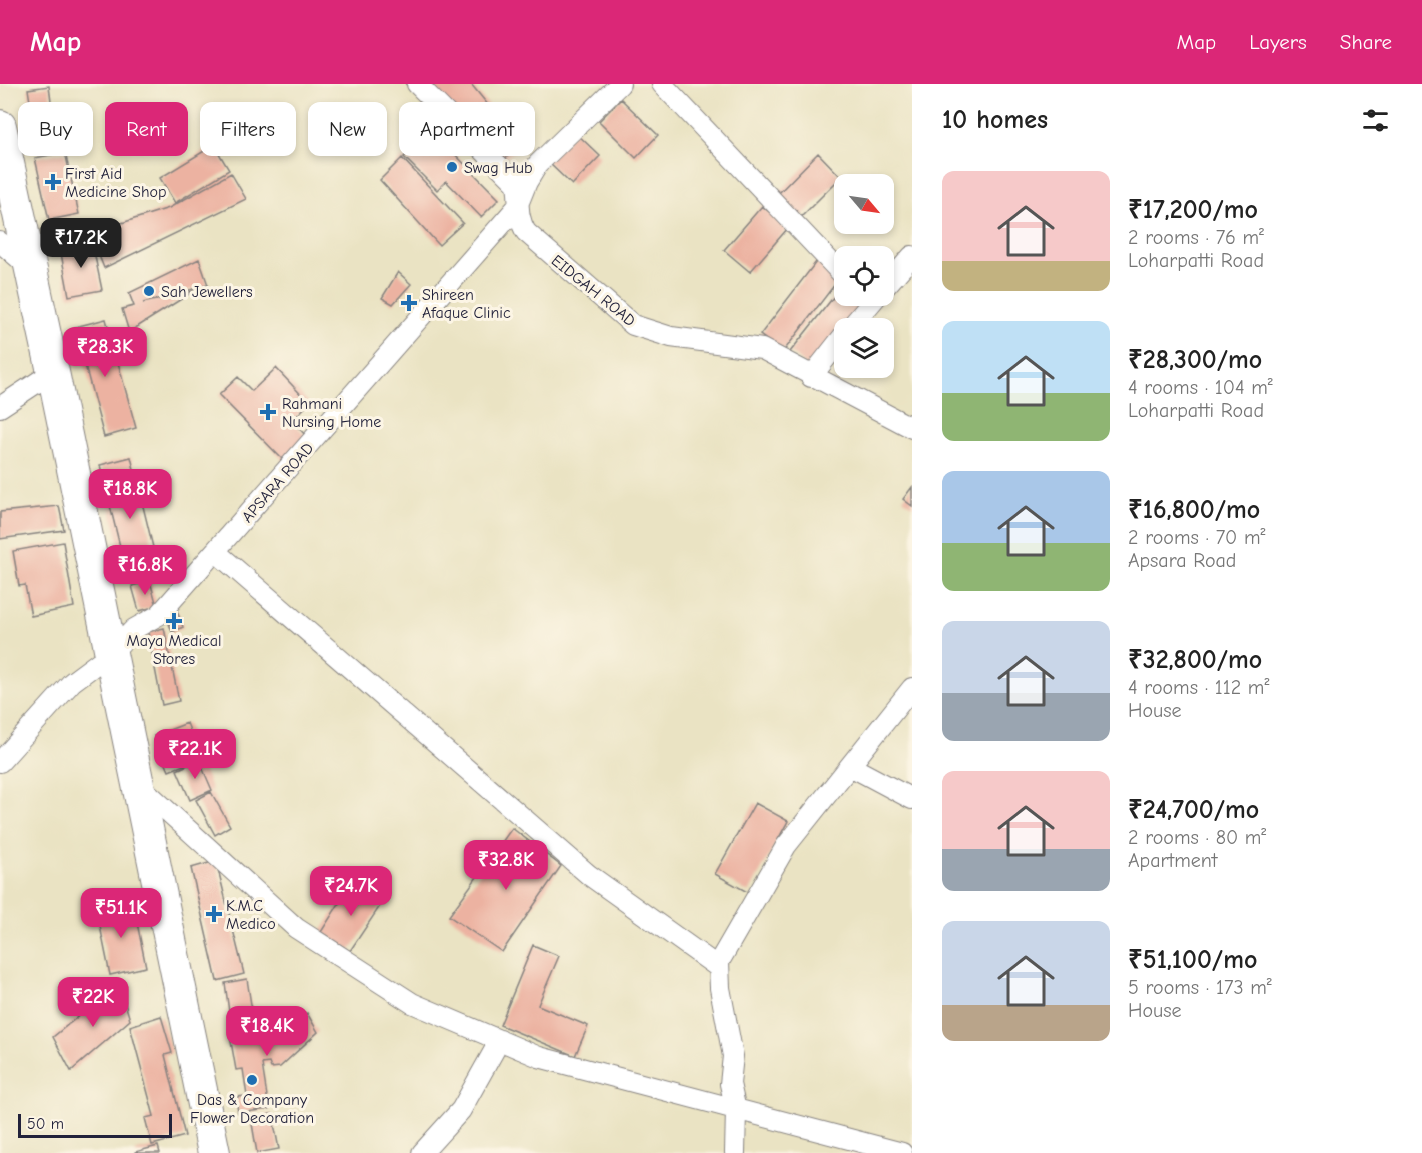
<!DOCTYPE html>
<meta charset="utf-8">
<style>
:root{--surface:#fff;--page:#f2f2f2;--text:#222;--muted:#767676;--accent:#db2777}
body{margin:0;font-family:"Comic Neue",sans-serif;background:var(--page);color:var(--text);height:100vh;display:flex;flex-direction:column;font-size:22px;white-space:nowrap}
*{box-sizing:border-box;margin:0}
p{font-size:20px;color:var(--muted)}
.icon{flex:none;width:33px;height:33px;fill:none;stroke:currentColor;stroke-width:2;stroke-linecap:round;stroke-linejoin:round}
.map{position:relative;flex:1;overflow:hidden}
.sheet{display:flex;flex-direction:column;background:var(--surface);width:510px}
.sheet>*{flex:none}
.top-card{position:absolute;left:18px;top:18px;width:570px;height:54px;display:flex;gap:12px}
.needle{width:39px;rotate:119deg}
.fabs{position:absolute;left:834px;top:90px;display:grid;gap:12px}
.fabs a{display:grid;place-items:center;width:60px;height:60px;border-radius:12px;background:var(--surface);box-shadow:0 3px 9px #0003;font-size:30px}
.scale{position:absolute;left:18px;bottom:15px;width:154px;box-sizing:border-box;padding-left:6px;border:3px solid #22223b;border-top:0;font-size:16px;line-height:21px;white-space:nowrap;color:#22223b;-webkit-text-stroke:4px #fcf5e5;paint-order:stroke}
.price{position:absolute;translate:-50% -51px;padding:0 14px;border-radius:12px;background:var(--accent);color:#fff;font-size:20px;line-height:39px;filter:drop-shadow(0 2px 3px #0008)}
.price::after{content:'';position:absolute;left:50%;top:36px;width:18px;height:14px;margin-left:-9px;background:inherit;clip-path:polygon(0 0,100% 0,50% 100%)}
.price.on{background:#222;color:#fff}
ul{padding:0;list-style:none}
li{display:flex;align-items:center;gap:18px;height:150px;padding:0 30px}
li span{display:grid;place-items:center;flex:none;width:168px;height:120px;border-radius:12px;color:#555}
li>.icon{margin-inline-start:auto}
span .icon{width:72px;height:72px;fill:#fffc;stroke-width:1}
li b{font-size:26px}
h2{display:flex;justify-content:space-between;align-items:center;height:72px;padding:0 30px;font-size:26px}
.pill{padding:0 21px;border-radius:12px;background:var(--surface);box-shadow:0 3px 9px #0003;font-size:21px;line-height:54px}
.pill.on{background:var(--accent);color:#fff}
header{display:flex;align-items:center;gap:36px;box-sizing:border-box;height:84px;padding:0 30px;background:var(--accent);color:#fff}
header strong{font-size:28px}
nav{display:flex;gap:33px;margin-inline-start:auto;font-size:21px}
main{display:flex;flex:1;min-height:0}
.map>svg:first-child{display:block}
</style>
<header>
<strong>Map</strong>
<nav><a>Map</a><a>Layers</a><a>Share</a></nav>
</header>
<main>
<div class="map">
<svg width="912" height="1069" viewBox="0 0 912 1069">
<rect width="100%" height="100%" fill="#fcf5e5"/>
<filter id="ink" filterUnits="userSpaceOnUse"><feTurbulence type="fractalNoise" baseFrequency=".0167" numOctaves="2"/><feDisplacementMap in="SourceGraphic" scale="12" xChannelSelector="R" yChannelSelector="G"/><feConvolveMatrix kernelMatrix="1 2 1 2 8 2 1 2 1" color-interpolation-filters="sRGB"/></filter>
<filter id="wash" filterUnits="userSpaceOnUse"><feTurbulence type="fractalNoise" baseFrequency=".008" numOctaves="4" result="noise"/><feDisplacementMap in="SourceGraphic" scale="24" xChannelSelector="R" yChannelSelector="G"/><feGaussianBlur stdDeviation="1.35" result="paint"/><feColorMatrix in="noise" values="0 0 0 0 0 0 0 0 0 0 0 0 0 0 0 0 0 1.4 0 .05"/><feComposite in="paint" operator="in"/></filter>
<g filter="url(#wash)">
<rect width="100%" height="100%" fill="#eae3c3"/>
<g id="blocks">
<path fill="#ecb2a1" d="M431,0H471L493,27L470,46Z
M49,2L52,25L69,22L73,50L36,56L28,5Z
M621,15L658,51L636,74L599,37Z
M502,30L525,59L499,79L476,50Z
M431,46L499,115L481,133L446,97L437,106L404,73Z
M575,48L600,72L572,101L547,77Z
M214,61L229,86L175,119L160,94Z
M65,68L79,130L49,136L35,74Z
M818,69L841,93L799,135L775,113Z
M402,74L463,139L439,161L380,96Z
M231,89L246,115L104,184L90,149L169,124Z
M762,122L788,144L750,188L724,166Z
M92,158L102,206L69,212L60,164Z
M199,175L208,201L143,219L194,207L129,248L122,225L134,222L129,209Z
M816,178L839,195L783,268L760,251Z
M398,188L411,200L393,220L382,214Z
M843,201L844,203V212H856L865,218L811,286L790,268Z
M106,235L136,344L104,353L75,243Z
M276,284L309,319L292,337L310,356L286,379L219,311L238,293L252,307Z
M131,373L160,492L129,499L100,381Z
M912,403V422L903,415Z
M59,422L64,446L0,455V428Z
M63,458L74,523L31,532L25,501L19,502L13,467Z
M150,497L157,522L139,527L132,502Z
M177,527L183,543L172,548L166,531Z
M164,544L179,617L162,621L148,548Z
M187,639L201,674L169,687L154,652Z
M199,676L212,706L190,716L177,686Z
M211,708L230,742L215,751L196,716Z
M755,719L788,737L749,809L715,790Z
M512,744L561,782L502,868L449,832Z
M216,777L244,890L217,897L191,784Z
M352,799L382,819L350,867L321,848Z
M133,819L146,883L110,891L97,827Z
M533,861L559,872L538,921L588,942L575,972L500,941Z
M247,895L255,946L232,949L225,899Z
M119,899L130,936L71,987L53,953Z
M307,929L318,948L280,983L271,984L269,979L262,980L269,1025L238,1029L236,1013L247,1012L243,985L236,986L230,952L258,946L261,962H264L261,948Z
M161,932L172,969L165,971L185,1052L152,1061L145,1034L154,1032L130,942Z
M272,1030L279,1065L257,1069L251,1034Z
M158,1062L160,1069H135V1068Z"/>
</g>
</g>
<g filter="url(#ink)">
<use href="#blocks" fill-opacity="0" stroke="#86827f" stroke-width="1.5"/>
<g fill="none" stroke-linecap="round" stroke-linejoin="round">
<defs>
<path id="street" d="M417,0L517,100C520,117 516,132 526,148L633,241L671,253L762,265L912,344
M662,0L844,192
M0,158L29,183
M884,204L912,172
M850,244L877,212
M811,293L844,251
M0,323L53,288
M216,468L589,791L718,883
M0,678L72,598L111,569L134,545L159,531L517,123L527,98L538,80L620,0
M850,682L912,715
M139,701L296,844L412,919L539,973L902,1069
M422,1069L461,1026L500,956
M735,1069L736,1026L730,1000L733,972L720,904L719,878L786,762L912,604"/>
<path id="primary" d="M0,42L53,288L214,1069"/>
</defs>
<use href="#street" stroke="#86827f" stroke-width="22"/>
<use href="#primary" stroke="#86827f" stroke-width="34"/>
<use href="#street" stroke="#fff" stroke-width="20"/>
<use href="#primary" stroke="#fff" stroke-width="32"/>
</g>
</g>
<g fill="#1f6fb2" stroke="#fcf5e5" stroke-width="2">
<circle cx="452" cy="83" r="6"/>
<path d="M50 89h6v6h6v6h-6v6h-6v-6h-6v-6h6z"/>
<circle cx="149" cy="207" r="6"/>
<path d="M406 210h6v6h6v6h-6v6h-6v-6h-6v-6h6z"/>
<path d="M265 319h6v6h6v6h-6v6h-6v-6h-6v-6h6z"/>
<path d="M171 528h6v6h6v6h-6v6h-6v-6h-6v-6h6z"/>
<path d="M211 821h6v6h6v6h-6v6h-6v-6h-6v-6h6z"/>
<circle cx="252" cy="996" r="6"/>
</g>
<g text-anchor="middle" stroke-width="6" stroke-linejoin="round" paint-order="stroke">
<g font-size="16" fill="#22223b" stroke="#fcf5e5" text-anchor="start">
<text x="464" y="89">Swag Hub</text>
<text x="65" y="95">First Aid<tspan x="65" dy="18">Medicine Shop</tspan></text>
<text x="161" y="213">Sah Jewellers</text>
<text x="422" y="216">Shireen<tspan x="422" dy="18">Afaque Clinic</tspan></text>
<text x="282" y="325">Rahmani<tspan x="282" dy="18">Nursing Home</tspan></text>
<text x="174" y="562" text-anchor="middle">Maya Medical<tspan x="174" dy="18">Stores</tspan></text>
<text x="226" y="827">K.M.C<tspan x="226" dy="18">Medico</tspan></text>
<text x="252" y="1021" text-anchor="middle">Das &amp; Company<tspan x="252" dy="18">Flower Decoration</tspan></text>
</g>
<g font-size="16" fill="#22223b" stroke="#fcf5e5">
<text transform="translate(594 206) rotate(39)" y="6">EIDGAH ROAD</text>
<text transform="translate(277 398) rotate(-49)" y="6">APSARA ROAD</text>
</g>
</g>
</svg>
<div class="fabs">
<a><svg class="needle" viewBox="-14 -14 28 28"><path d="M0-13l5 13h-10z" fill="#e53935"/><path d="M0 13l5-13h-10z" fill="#767676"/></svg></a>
<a><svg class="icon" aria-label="locate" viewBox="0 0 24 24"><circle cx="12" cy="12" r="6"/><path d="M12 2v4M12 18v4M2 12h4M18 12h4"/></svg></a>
<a><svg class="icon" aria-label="layers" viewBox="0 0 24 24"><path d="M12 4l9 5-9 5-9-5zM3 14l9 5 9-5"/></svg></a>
</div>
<div class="scale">50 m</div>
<b class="price on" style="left:81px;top:185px">₹17.2K</b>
<b class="price" style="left:105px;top:294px">₹28.3K</b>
<b class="price" style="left:130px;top:436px">₹18.8K</b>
<b class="price" style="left:145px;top:512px">₹16.8K</b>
<b class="price" style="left:195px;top:696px">₹22.1K</b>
<b class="price" style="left:506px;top:807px">₹32.8K</b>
<b class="price" style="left:351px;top:833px">₹24.7K</b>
<b class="price" style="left:121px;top:855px">₹51.1K</b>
<b class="price" style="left:93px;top:944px">₹22K</b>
<b class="price" style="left:267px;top:973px">₹18.4K</b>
<div class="top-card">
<a class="pill">Buy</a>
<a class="pill on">Rent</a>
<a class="pill">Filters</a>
<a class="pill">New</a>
<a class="pill">Apartment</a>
</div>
</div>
<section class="sheet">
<h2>10 homes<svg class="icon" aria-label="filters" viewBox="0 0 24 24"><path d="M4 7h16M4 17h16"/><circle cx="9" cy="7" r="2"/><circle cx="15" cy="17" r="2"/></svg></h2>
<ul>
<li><span style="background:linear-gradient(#f6c9c9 75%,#c2b280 0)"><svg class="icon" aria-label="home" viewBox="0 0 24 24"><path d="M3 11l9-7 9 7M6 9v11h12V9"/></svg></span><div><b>₹17,200/mo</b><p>2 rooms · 76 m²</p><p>Loharpatti Road</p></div></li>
<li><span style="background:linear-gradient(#bfe0f5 60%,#8fb573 0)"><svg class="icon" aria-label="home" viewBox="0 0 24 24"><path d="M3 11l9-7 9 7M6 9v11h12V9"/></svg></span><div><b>₹28,300/mo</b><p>4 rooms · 104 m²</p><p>Loharpatti Road</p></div></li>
<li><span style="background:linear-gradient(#a9c7e8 60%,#8fb573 0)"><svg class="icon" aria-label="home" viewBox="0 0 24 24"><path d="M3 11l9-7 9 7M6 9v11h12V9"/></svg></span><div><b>₹16,800/mo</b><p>2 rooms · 70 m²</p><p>Apsara Road</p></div></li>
<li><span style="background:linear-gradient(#c9d6e8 60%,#9aa5b1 0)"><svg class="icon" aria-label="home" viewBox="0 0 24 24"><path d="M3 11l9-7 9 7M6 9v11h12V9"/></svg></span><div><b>₹32,800/mo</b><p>4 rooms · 112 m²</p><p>House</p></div></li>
<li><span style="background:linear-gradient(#f6c9c9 65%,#9aa5b1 0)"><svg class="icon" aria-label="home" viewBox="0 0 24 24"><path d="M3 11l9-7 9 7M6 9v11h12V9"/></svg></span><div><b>₹24,700/mo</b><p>2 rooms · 80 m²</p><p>Apartment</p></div></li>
<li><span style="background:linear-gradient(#c9d6e8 70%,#b9a48a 0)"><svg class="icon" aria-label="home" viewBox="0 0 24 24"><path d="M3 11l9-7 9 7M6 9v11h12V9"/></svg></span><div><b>₹51,100/mo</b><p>5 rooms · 173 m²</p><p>House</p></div></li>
</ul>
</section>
</main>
